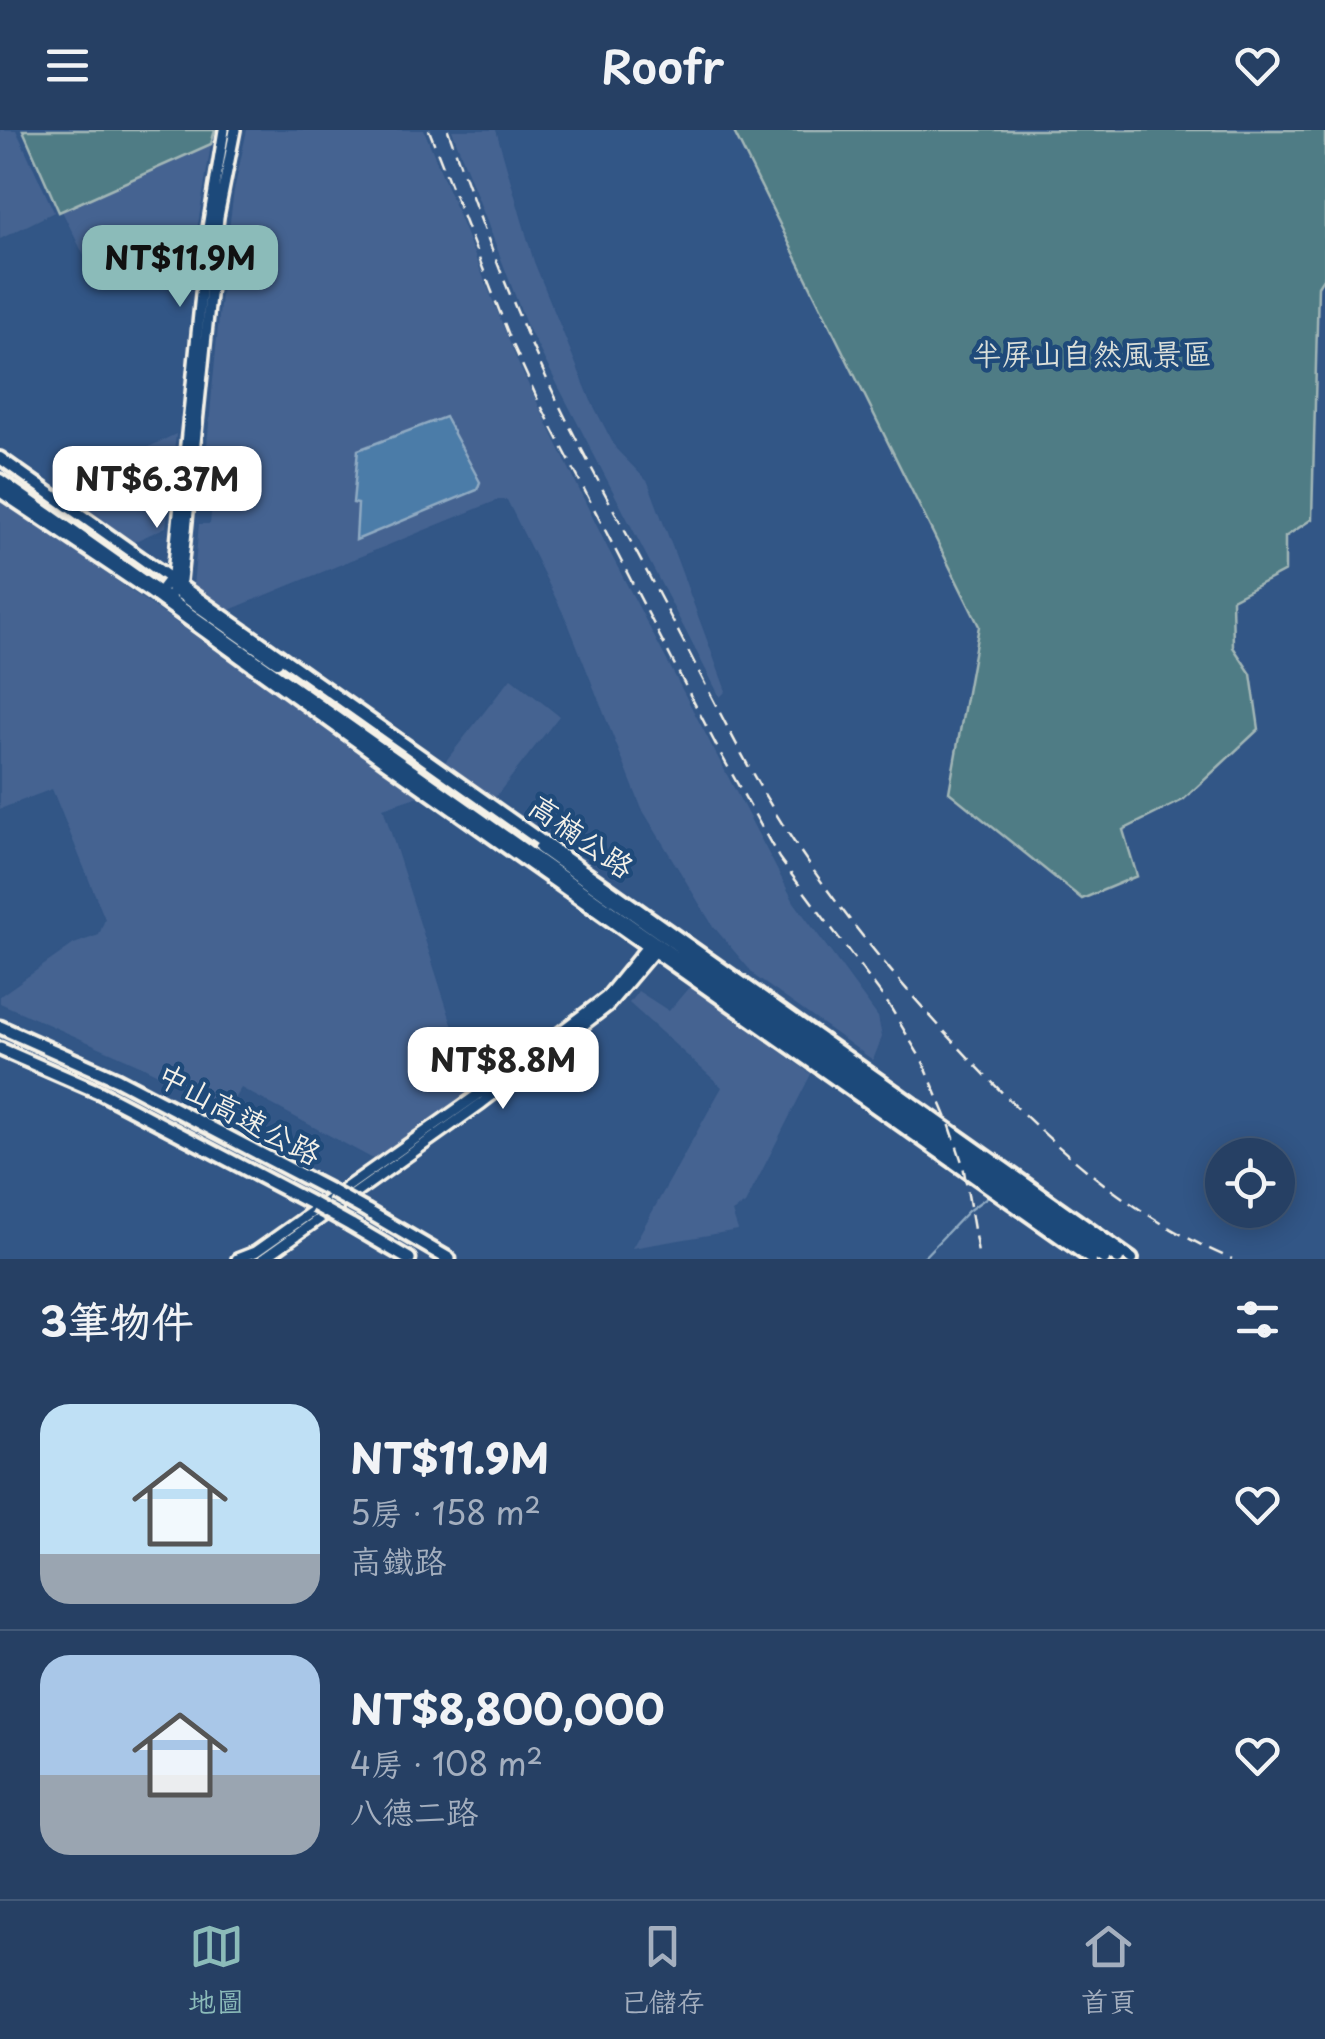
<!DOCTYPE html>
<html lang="zh-TW">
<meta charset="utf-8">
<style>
:root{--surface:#264064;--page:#324b6d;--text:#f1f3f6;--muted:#a4afbf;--line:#425978;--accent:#8bbbb9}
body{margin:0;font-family:"Playpen Sans","LXGW WenKai TC",sans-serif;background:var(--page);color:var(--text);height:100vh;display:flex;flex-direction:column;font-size:38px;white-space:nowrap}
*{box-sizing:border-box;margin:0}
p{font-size:32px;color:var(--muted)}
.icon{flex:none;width:55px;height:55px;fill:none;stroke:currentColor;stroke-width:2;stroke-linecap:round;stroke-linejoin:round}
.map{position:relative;height:1129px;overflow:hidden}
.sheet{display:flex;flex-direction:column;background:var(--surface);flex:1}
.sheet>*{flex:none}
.buttons{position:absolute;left:1205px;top:1008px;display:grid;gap:20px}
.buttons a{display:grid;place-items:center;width:90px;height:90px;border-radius:50%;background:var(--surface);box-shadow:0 5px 25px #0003,0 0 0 2px var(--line);font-size:50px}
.price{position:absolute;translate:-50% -85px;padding:0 22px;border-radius:20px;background:#fff;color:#222;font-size:32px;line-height:65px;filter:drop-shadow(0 2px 5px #0008)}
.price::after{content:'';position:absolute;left:50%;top:60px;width:30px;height:22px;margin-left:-15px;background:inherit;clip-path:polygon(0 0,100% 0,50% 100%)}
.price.active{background:var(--accent);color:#111}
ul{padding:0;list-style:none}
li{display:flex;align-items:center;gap:30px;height:250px;padding:0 40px}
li+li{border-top:2px solid var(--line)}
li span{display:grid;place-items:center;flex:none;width:280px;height:200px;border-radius:30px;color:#555}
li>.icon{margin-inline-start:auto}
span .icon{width:120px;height:120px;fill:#fffc;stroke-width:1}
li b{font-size:42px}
h2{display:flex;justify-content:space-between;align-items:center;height:120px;padding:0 40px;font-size:42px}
header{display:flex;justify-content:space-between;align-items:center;height:130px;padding:0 40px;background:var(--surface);font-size:45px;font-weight:600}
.tabs{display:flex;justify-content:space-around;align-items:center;height:140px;border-top:2px solid var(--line);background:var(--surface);font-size:28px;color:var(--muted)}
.tabs a{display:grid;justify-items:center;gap:5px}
.tabs .active{color:var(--accent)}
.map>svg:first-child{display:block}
</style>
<header><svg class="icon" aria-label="menu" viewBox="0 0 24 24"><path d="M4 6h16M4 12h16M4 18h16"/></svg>Roofr<svg class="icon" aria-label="heart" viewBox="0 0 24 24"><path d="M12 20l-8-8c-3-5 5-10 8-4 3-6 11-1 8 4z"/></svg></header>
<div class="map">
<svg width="1325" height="1129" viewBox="0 0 1325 1129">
<rect width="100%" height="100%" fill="#325686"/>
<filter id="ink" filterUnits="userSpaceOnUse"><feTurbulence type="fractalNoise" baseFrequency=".01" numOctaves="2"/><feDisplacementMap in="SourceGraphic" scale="20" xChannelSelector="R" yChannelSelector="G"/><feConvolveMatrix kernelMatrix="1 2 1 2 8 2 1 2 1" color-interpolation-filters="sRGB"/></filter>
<g filter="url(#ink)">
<path fill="#456391" d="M0,0H16L54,82L0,109Z
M247,0H424L518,233L606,415L794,772L878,887L882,907L873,930L756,847L713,796L642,679L568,493L507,370H498L227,481L193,456L199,394H210L214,352L205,337L223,144L234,61Z
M452,0H496L534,132L591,271L616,319L648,352L726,561L720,567L526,194Z
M211,14L195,113L101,160L62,81Z
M176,304L166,397L129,414L56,361Z
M0,369L422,665L383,678L473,960L377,1031L241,958L227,979L142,936L0,873V866L74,814L99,805L105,789L52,659L0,679Z
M511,548L559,586L493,670L445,632Z
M690,856L811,944L745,1074L732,1082L738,1100L632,1118L722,957L629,873L638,861L669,881Z"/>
<path fill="#4f7c85" stroke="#a2b6b6" stroke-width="2.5" d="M23,0H215L211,14L59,82Z
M733,0H1325V145L1318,156L1312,389L1285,407V441L1232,469L1233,517L1251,544L1259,599L1183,670L1123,700L1137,746L1082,769L949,662L979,496Z"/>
<path fill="#4c7ba8" stroke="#8faac2" stroke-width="2.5" d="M445,287L480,352L477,360L356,410L358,374L353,373L358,320Z"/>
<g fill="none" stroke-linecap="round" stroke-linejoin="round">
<path stroke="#8faac2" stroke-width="2.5" d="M922,1129L968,1081L990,1065"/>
<defs>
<path id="secondary" d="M224,0L207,104L173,444L160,461L161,470L169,467L181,450L218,87L235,0
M237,1129L255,1122L483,961L606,867L649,814
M263,1129L482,973L607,877L656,819"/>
<path id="primary" d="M0,328L1132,1129
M0,350L1104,1129
M0,361L149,461L387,633L1091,1129
M172,458L277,532
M540,718L1118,1129"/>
<path id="highway" d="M0,897L117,949L331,1061
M0,919L101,963L315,1075
M367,1081L449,1129
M351,1095L409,1129"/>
</defs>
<use href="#secondary" stroke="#f4f1e8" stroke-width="16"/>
<use href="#primary" stroke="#f4f1e8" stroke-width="18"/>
<use href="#highway" stroke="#f4f1e8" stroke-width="19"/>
<use href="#secondary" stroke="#1f4a7a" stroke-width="9"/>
<use href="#primary" stroke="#1f4a7a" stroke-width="10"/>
<use href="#highway" stroke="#1f4a7a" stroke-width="11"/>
<path stroke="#f4f1e8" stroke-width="2.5" stroke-dasharray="15 8" stroke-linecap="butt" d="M429,0L510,208L537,268L718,619L779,728L889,875L923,932L949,993L963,1035L979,1129
M448,0C483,99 521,199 568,293C598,352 630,409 660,467C704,549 743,635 794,712C842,784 896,850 955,913C1036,1001 1120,1082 1232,1129"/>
<defs>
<path id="highway-bridge" d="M331,1061L367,1081
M315,1075L351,1095"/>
</defs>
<use href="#highway-bridge" stroke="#f4f1e8" stroke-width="19" stroke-linecap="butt"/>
<use href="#highway-bridge" stroke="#1f4a7a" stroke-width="11"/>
</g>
</g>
<g text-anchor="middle" stroke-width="9" stroke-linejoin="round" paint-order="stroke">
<g font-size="30" fill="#dbdfd9" stroke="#1f4a7a">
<text x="1092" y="235">半屏山自然風景區</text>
</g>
<g font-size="30" fill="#f4f1e8" stroke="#1f4a7a">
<text transform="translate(581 707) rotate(35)" y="10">高楠公路</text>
<text transform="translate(239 985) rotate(28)" y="10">中山高速公路</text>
</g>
</g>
</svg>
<div class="buttons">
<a><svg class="icon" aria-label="locate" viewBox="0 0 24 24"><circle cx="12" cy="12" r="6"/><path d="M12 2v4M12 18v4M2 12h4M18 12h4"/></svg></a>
</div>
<b class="price active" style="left:180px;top:180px">NT$11.9M</b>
<b class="price" style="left:157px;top:401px">NT$6.37M</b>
<b class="price" style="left:503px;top:982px">NT$8.8M</b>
</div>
<section class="sheet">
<h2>3筆物件<svg class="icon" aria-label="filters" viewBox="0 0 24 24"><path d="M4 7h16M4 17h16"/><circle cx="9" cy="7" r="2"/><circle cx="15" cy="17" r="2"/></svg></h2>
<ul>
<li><span style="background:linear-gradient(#bfe0f5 75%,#9aa5b1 0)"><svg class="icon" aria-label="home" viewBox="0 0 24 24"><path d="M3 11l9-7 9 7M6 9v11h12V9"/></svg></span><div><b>NT$11.9M</b><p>5房 · 158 m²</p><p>高鐵路</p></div><svg class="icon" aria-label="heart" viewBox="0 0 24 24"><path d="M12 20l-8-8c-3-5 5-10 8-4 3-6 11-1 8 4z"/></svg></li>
<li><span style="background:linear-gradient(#a9c7e8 60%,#9aa5b1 0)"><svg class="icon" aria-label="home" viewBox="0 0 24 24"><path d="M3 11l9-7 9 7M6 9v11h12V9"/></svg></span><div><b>NT$8,800,000</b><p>4房 · 108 m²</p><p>八德二路</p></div><svg class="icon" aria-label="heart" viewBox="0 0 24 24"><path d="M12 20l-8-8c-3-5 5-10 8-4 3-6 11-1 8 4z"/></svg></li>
</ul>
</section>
<nav class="tabs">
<a class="active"><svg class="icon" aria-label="map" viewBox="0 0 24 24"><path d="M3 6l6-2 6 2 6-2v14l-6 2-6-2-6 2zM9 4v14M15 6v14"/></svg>地圖</a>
<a><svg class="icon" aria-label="saved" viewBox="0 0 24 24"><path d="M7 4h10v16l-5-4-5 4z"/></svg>已儲存</a>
<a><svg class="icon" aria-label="home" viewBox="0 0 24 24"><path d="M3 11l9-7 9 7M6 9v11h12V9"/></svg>首頁</a>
</nav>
